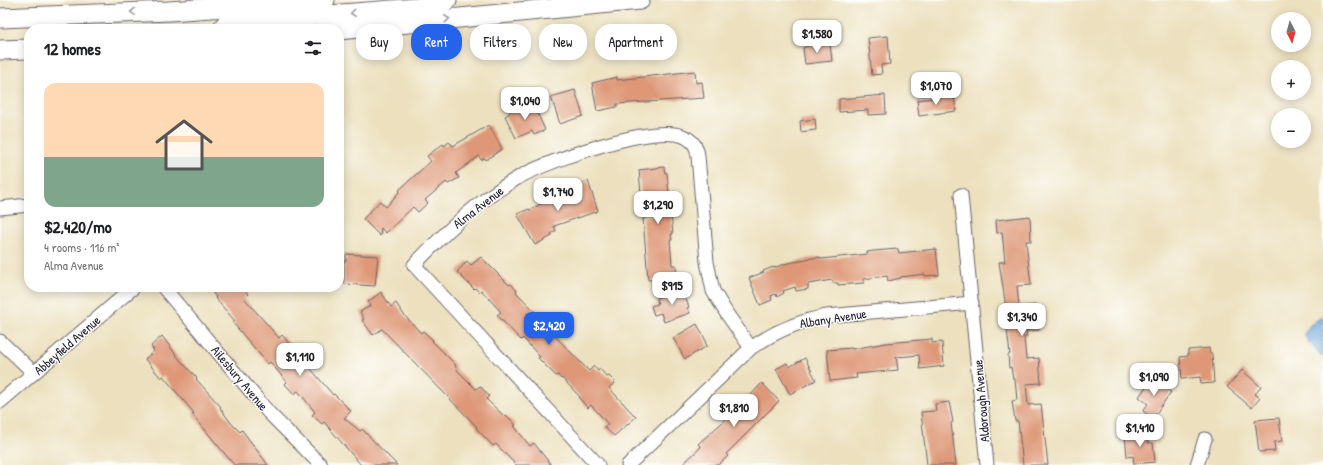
<!DOCTYPE html>
<meta charset="utf-8">
<style>
:root{--surface:#fff;--page:#f2f2f2;--text:#202124;--muted:#757577;--line:#e0e0e0;--accent:#2563eb}
body{margin:0;font-family:"Patrick Hand",sans-serif;background:var(--page);color:var(--text);height:100vh;display:flex;flex-direction:column;font-size:15px;white-space:nowrap}
*{box-sizing:border-box;margin:0}
p{font-size:13px;color:var(--muted)}
.icon{flex:none;width:22px;height:22px;fill:none;stroke:currentColor;stroke-width:2;stroke-linecap:round;stroke-linejoin:round}
.map{position:relative;flex:1;overflow:hidden}
.details{position:absolute;left:24px;top:24px;width:320px;height:268px;display:flex;flex-direction:column;background:var(--surface);border-radius:16px;box-shadow:0 2px 10px #0003}
.details>*{flex:none}
.banner{position:absolute;left:356px;top:24px;width:380px;height:36px;display:flex;gap:8px}
.needle{width:26px;rotate:174deg}
.buttons{position:absolute;left:1271px;top:12px;display:grid;gap:8px}
.buttons a{display:grid;place-items:center;width:40px;height:40px;border-radius:50%;background:var(--surface);box-shadow:0 2px 10px #0003;font-size:20px}
.price{position:absolute;translate:-50% -34px;padding:0 9px;border-radius:8px;background:#fff;color:#222;font-size:13px;line-height:26px;filter:drop-shadow(0 1px 2px #0008)}
.price::after{content:'';position:absolute;left:50%;top:24px;width:12px;height:9px;margin-left:-6px;background:inherit;clip-path:polygon(0 0,100% 0,50% 100%)}
.price.active{background:var(--accent);color:#fff}
ul{padding:0;list-style:none}
li{display:grid;align-content:center;gap:8px;height:212px;padding:0 20px}
li+li{border-top:1px solid var(--line)}
li span{display:grid;place-items:center;height:124px;border-radius:12px;color:#555}
li>.icon{margin-inline-start:auto}
span .icon{width:72px;height:72px;fill:#fffc;stroke-width:1}
li b{font-size:17px}
h2{display:flex;justify-content:space-between;align-items:center;height:48px;padding:0 20px;font-size:17px}
.chip{padding:0 14px;border-radius:16px;background:var(--surface);box-shadow:0 2px 10px #0003;font-size:14px;line-height:36px}
.chip.active{background:var(--accent);color:#fff}
.map>svg:first-child{display:block}
</style>
<div class="map">
<svg width="1323" height="465" viewBox="0 0 1323 465">
<rect width="100%" height="100%" fill="#fdfcf7"/>
<filter id="ink" filterUnits="userSpaceOnUse"><feTurbulence type="fractalNoise" baseFrequency=".025" numOctaves="2"/><feDisplacementMap in="SourceGraphic" scale="8" xChannelSelector="R" yChannelSelector="G"/><feConvolveMatrix kernelMatrix="1 2 1 2 8 2 1 2 1" color-interpolation-filters="sRGB"/></filter>
<filter id="wash" filterUnits="userSpaceOnUse"><feTurbulence type="fractalNoise" baseFrequency=".012" numOctaves="4" result="noise"/><feDisplacementMap in="SourceGraphic" scale="16" xChannelSelector="R" yChannelSelector="G"/><feGaussianBlur stdDeviation="0.9" result="paint"/><feColorMatrix in="noise" values="0 0 0 0 0 0 0 0 0 0 0 0 0 0 0 0 0 1.4 0 .05"/><feComposite in="paint" operator="in"/></filter>
<g filter="url(#wash)">
<rect width="100%" height="100%" fill="#ece0be"/>
<path fill="#6ba6dc" stroke="#46648c" d="M1323,316V357L1309,343L1304,334L1310,325Z"/>
<g id="blocks">
<path fill="#de9777" d="M888,36L890,64L881,65L882,74L872,75L868,38Z
M818,42V45L830,44L832,61L805,64L803,48Z
M695,71L696,83L702,82L704,98L617,104V107L597,111L592,83L617,77V80Z
M575,90L583,116L560,124L551,97Z
M885,95L886,114L868,115V110L839,112V99Z
M954,96L956,111L919,116L917,100Z
M533,103L545,130L534,135L532,131L516,138L505,116L509,114V112L518,108L519,110Z
M815,119L816,130L801,132L800,121Z
M489,125L502,149L486,160L485,158L481,160L479,156L456,173L459,178L448,184L446,182L425,200L428,203L418,212L413,207L386,233L381,228L380,236L363,219L380,201L386,207L400,191L399,190L431,161L427,156L443,144L444,146L449,142L453,146Z
M664,167L665,173H667L673,234H671L672,240H670L672,265H676L677,278L648,280L643,218L655,216L652,194L641,195L639,170Z
M588,181L598,211L554,226L556,231L551,234L552,236L535,245L517,214L529,209L530,210L560,193L559,192Z
M1030,216L1031,241H1026L1031,285L1017,286L1019,307L1038,305L1039,330L1026,331L1027,337H1024L1026,359L1039,358L1041,383L1026,384L1028,405L1041,404L1048,465H1023L1018,421H1015L1012,401L1017,400L1015,379H1013L1011,367L1009,368L1008,355L1010,354L1006,322H1005V301L999,262H1005L1002,232L997,233L996,220Z
M898,249L899,253L936,249L939,275L925,276V274L901,277V278L888,281L887,276L863,279L864,283L838,285V283H833L832,280L808,284V289L796,291L795,287L783,291L784,293L777,297L776,294L771,296L772,300L760,305L749,278L764,272L763,271L773,267V268L788,263L806,260V259L820,257L821,259L868,254L867,252L873,251Z
M346,254L378,256L375,286L344,284V261H346Z
M481,257L509,285L511,284L517,291L516,292L554,331L552,333L589,371L594,366L598,371L600,369L607,377L609,376L615,382L609,388L636,417L614,436L604,427L608,424L591,405L588,408L579,398L580,397L562,378L561,379L558,375L556,376L538,358L540,357L523,338L521,340L497,315L501,312L481,290L479,292L475,288L474,289L457,272L467,261L471,265Z
M217,287H242L248,294L244,298L279,338L282,335L333,395L334,394L351,411L344,418L360,431L362,429L397,465H361L324,422L322,424L312,415L315,412L298,391L294,394L285,384L287,382L270,362L268,364L233,323L235,321L215,298L216,297L212,292Z
M682,289L689,307L687,308L690,313L664,322L661,313L654,315L651,306L658,304L656,298Z
M381,292L391,307L396,303L404,315L421,333L423,331L433,340L432,341L456,365L455,366L458,371L476,389L480,386L489,396L486,399L504,416L506,415L516,425L514,426L530,446L534,443L551,465H516L496,444L493,446L476,428L477,427L382,329L373,335L362,320L364,319L360,312L370,306L368,302Z
M697,324L706,341L705,342L707,346L685,359L673,338Z
M162,336L180,360L197,378L196,379L221,407L220,408L231,423L240,432L242,430L268,465H234L192,414L194,413L163,376L161,378L145,359L154,351L151,346Z
M932,339V343L942,342L944,366L920,369L919,355L909,356L896,357L898,370L856,374L857,378L830,381L827,350L852,348V349L886,343Z
M1209,348L1210,354H1212L1214,383L1201,384L1200,377L1182,379L1180,357L1188,356V350Z
M805,358L816,380L790,394L776,369L787,363L789,367Z
M1242,370L1261,387L1255,394L1260,398L1252,408L1227,387Z
M1151,379L1171,392L1153,418L1143,411L1148,404L1139,397Z
M762,383L779,401L726,454L728,456L718,465H682L701,447L698,444L726,419L725,418L747,395L749,397Z
M949,402L953,422L951,423L956,465H927L921,412L936,411L935,404Z
M1279,418L1282,441L1274,442L1275,451L1259,452L1255,420Z
M1146,432L1148,443H1153L1155,462L1134,464L1133,456L1127,457L1125,435Z"/>
</g>
</g>
<g filter="url(#ink)">
<use href="#blocks" fill-opacity="0" stroke="#696469" stroke-width="1"/>
<g fill="none" stroke-linecap="round" stroke-linejoin="round">
<defs>
<path id="minor" d="M961,195L987,465
M0,208L29,205
M163,287L269,413L321,465
M0,341L34,373
M0,402L134,287
M598,465L414,265C437,241 461,217 487,198C498,190 509,183 521,176C551,160 651,124 683,136C693,140 697,146 698,156L707,262L713,291L727,314L751,348
M628,465L751,348C775,331 799,321 827,316L972,303
M1197,465L1205,439"/>
<path id="highway" d="M0,18L169,11L325,0
M222,29L226,24L241,22L418,8L447,0
M339,30L640,0
M0,50L29,49"/>
</defs>
<use href="#minor" stroke="#696469" stroke-width="15"/>
<use href="#highway" stroke="#696469" stroke-width="21"/>
<use href="#minor" stroke="#fff" stroke-width="13"/>
<use href="#highway" stroke="#fff" stroke-width="19"/>
</g>
<defs><path id="oneway-chevron" d="M-2-3.5L2.5 0L-2 3.5" fill="none" stroke-width="1.6" stroke-linecap="round" stroke-linejoin="round"/></defs>
<g stroke="#9c9ca7">
<use href="#oneway-chevron" transform="translate(133 12) rotate(177)"/>
<use href="#oneway-chevron" transform="translate(353 13) rotate(175)"/>
<use href="#oneway-chevron" transform="translate(447 19) rotate(-6)"/>
</g>
</g>
<g text-anchor="middle" stroke-width="3" stroke-linejoin="round" paint-order="stroke">
<g font-size="13" fill="#22223b" stroke="#fdfcf7">
<text transform="translate(478 207) rotate(-38)" y="5">Alma Avenue</text>
<text transform="translate(833 318) rotate(-9)" y="5">Albany Avenue</text>
<text transform="translate(67 345) rotate(-41)" y="5">Abbeyfield Avenue</text>
<text transform="translate(240 378) rotate(50)" y="5">Ailesbury Avenue</text>
<text transform="translate(981 401) rotate(-95)" y="5">Aldorough Avenue</text>
</g>
</g>
</svg>
<div class="buttons">
<a><svg class="needle" viewBox="-14 -14 28 28"><path d="M0-13l5 13h-10z" fill="#e53935"/><path d="M0 13l5-13h-10z" fill="#757577"/></svg></a>
<a>+</a>
<a>−</a>
</div>
<b class="price" style="left:817px;top:54px">$1,580</b>
<b class="price" style="left:936px;top:106px">$1,070</b>
<b class="price" style="left:525px;top:121px">$1,040</b>
<b class="price" style="left:558px;top:212px">$1,740</b>
<b class="price" style="left:658px;top:225px">$1,290</b>
<b class="price" style="left:672px;top:306px">$915</b>
<b class="price" style="left:1022px;top:337px">$1,340</b>
<b class="price active" style="left:549px;top:346px">$2,420</b>
<b class="price" style="left:300px;top:377px">$1,110</b>
<b class="price" style="left:1154px;top:397px">$1,090</b>
<b class="price" style="left:734px;top:428px">$1,810</b>
<b class="price" style="left:1140px;top:448px">$1,410</b>
<div class="banner">
<a class="chip">Buy</a>
<a class="chip active">Rent</a>
<a class="chip">Filters</a>
<a class="chip">New</a>
<a class="chip">Apartment</a>
</div>
<section class="details">
<h2>12 homes<svg class="icon" aria-label="filters" viewBox="0 0 24 24"><path d="M4 7h16M4 17h16"/><circle cx="9" cy="7" r="2"/><circle cx="15" cy="17" r="2"/></svg></h2>
<ul>
<li><span style="background:linear-gradient(#ffd9b3 60%,#7fa58c 0)"><svg class="icon" aria-label="home" viewBox="0 0 24 24"><path d="M3 11l9-7 9 7M6 9v11h12V9"/></svg></span><div><b>$2,420/mo</b><p>4 rooms · 116 m²</p><p>Alma Avenue</p></div></li>
</ul>
</section>
</div>
